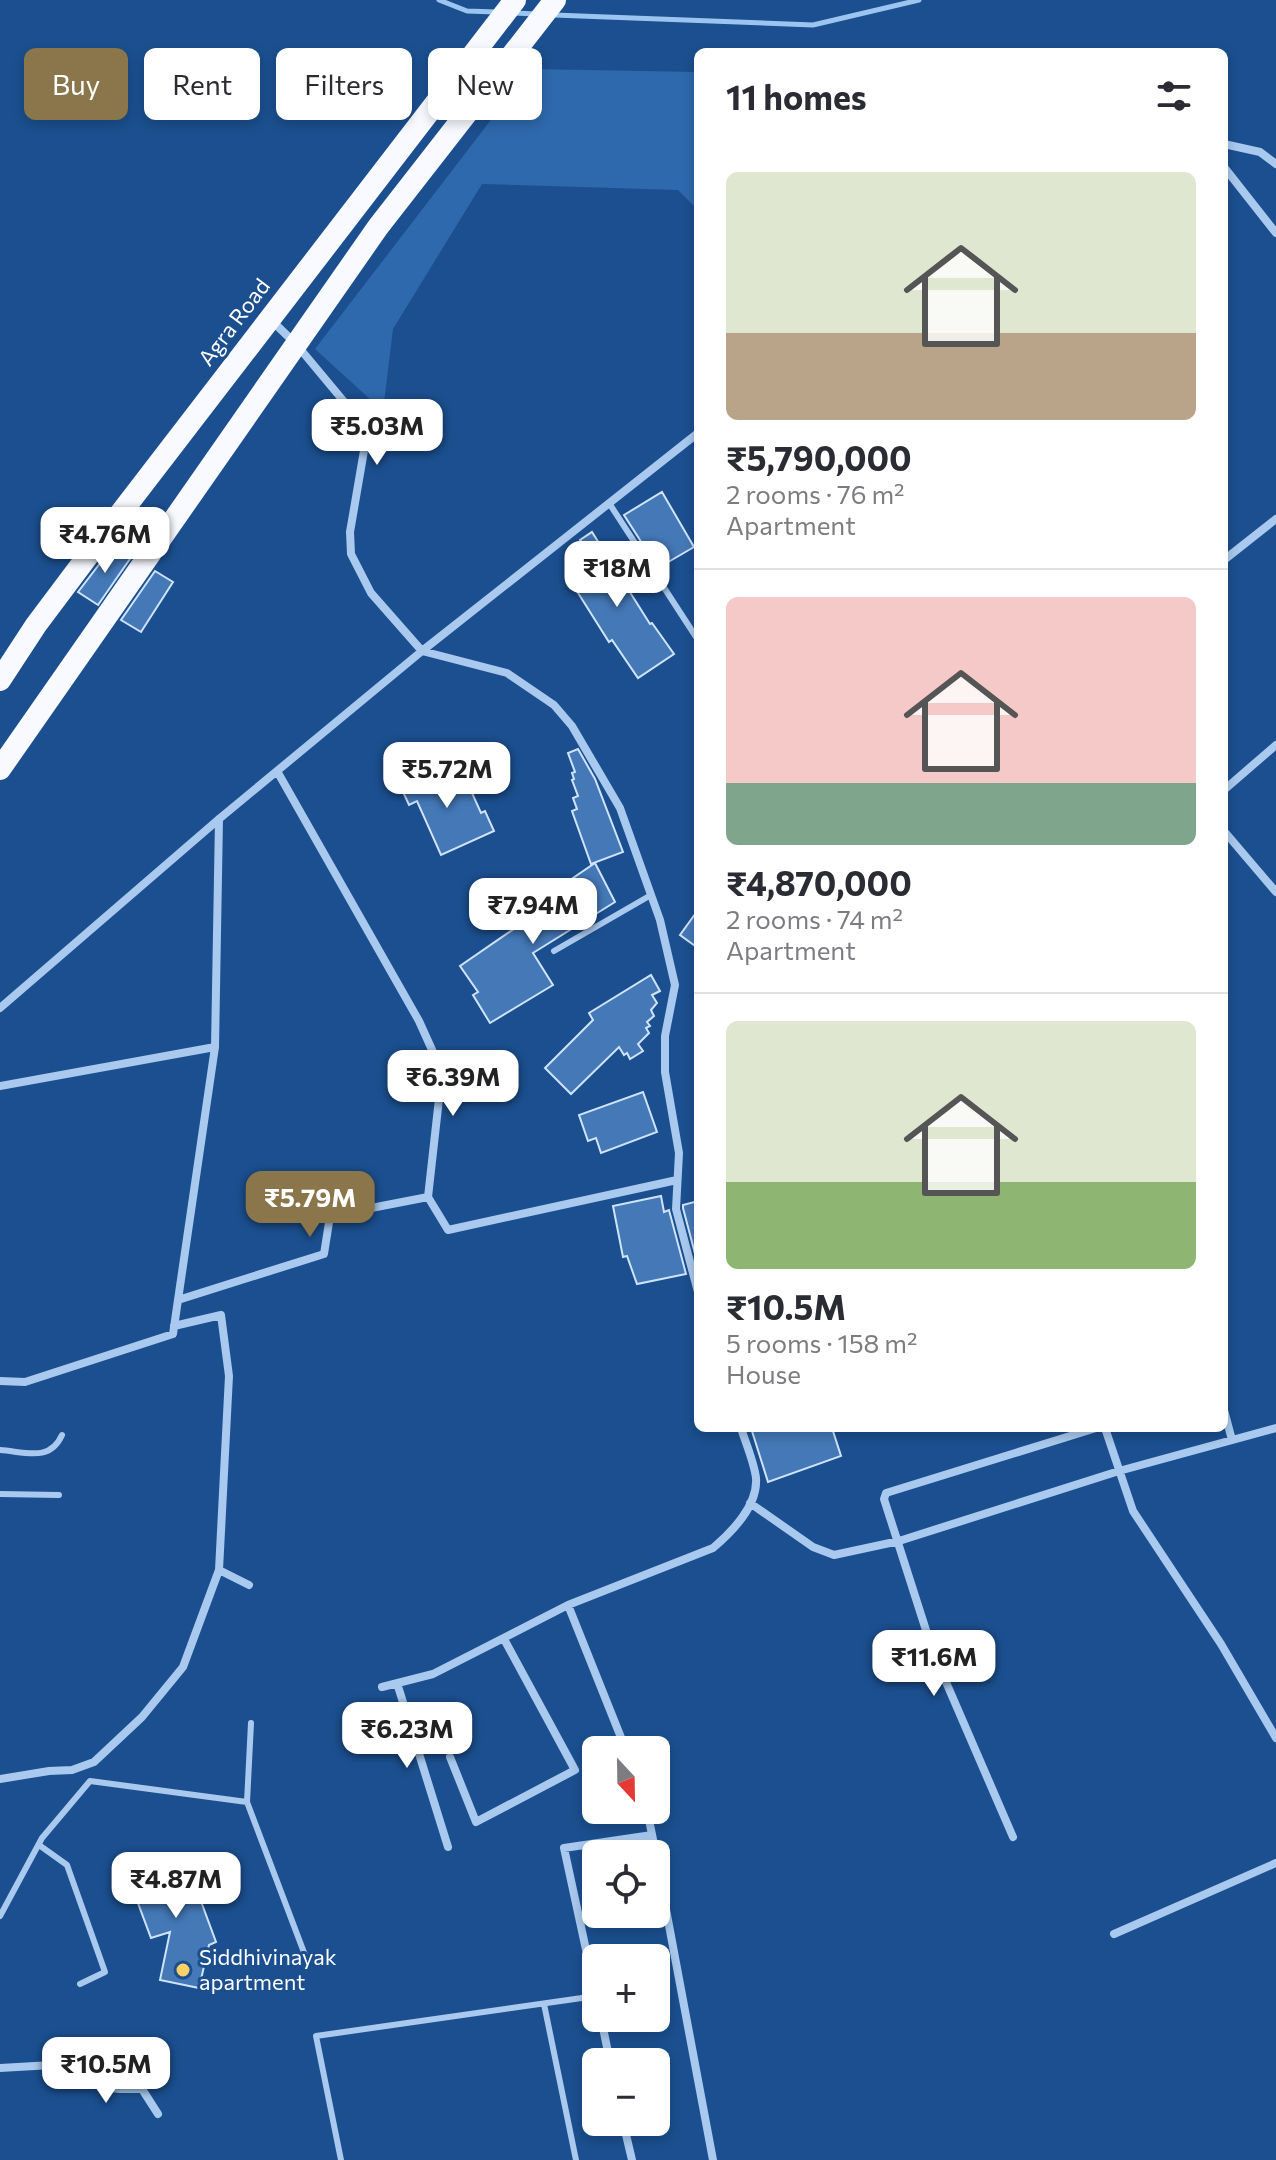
<!DOCTYPE html>
<meta charset="utf-8">
<style>
:root{--surface:#fff;--page:#f2f2f3;--text:#2b2b33;--muted:#7c7c81;--line:#e1e1e2;--accent:#8a764a}
body{margin:0;font-family:Commissioner,sans-serif;background:var(--page);color:var(--text);height:100vh;display:flex;flex-direction:column;font-size:30px;white-space:nowrap}
*{box-sizing:border-box;margin:0}
p{font-size:26px;color:var(--muted)}
.icon{flex:none;width:44px;height:44px;fill:none;stroke:currentColor;stroke-width:2;stroke-linecap:round;stroke-linejoin:round}
.map{position:relative;flex:1;overflow:hidden}
.side{position:absolute;left:694px;top:48px;width:534px;height:1384px;display:flex;flex-direction:column;background:var(--surface);border-radius:12px;box-shadow:0 4px 12px #0003}
.side>*{flex:none}
.guide{position:absolute;left:24px;top:48px;width:550px;height:72px;display:flex;gap:16px}
.needle{width:52px;rotate:158deg}
.buttons{position:absolute;left:582px;top:1736px;display:grid;gap:16px}
.buttons a{display:grid;place-items:center;width:88px;height:88px;border-radius:12px;background:var(--surface);box-shadow:0 4px 12px #0003;font-size:40px}
.price{position:absolute;translate:-50% -68px;padding:0 18px;border-radius:16px;background:#fff;color:#222;font-size:26px;line-height:52px;filter:drop-shadow(0 2px 4px #0008)}
.price::after{content:'';position:absolute;left:50%;top:48px;width:24px;height:18px;margin-left:-12px;background:inherit;clip-path:polygon(0 0,100% 0,50% 100%)}
.price.on{background:var(--accent);color:#fff}
ul{padding:0;list-style:none}
li{display:grid;align-content:center;gap:16px;height:424px;padding:0 32px}
li+li{border-top:2px solid var(--line)}
li span{display:grid;place-items:center;height:248px;border-radius:12px;color:#555}
li>.icon{margin-inline-start:auto}
span .icon{width:144px;height:144px;fill:#fffc;stroke-width:1}
li b{font-size:34px}
h2{display:flex;justify-content:space-between;align-items:center;height:96px;padding:0 32px;font-size:34px}
.pill{padding:0 28px;border-radius:12px;background:var(--surface);box-shadow:0 4px 12px #0003;font-size:28px;line-height:72px}
.pill.on{background:var(--accent);color:#fff}
.map>svg:first-child{display:block}
</style>
<div class="map">
<svg width="1276" height="2160" viewBox="0 0 1276 2160">
<rect width="100%" height="100%" fill="#1b4f8f"/>
<path fill="#2e69ad" d="M530,69L698,72V210L678,190L482,184L393,329L383,411L315,349Z"/>
<g fill="none" stroke-linecap="round" stroke-linejoin="round">
<path stroke="#9cc4f0" stroke-width="5" d="M439,0L467,11L496,12
M514,13L536,14
M554,15L813,25L919,0"/>
</g>
<path fill="#4478b7" stroke="#cfe3fa" stroke-width="2" d="M662,492L694,547L658,568L624,515Z
M592,532L650,624L652,623L674,654L638,678L612,640L609,642L573,585L579,568L569,553L583,544L580,540Z
M114,545L132,556L98,605L78,592Z
M155,571L173,582L141,632L121,620Z
M578,749L595,779L623,852L591,864L572,811L577,809L573,798L578,796L572,780L574,779L572,773L575,772L568,753Z
M436,766L455,790L468,784L481,813L485,811L494,831L441,855L417,801L409,805L399,783Z
M595,863L615,902L533,953L553,985L490,1023L473,995L478,992L460,966L550,904L551,893Z
M698,910V948L680,935Z
M651,975L660,991L652,995L657,1003L651,1010L654,1016L647,1022L650,1026L646,1028L649,1033L638,1044L643,1051L630,1059L627,1053L624,1055L619,1047L571,1094L545,1068L593,1020L589,1013Z
M643,1092L657,1132L601,1153L596,1138L588,1141L579,1115Z
M661,1196L664,1212L669,1210L686,1274L637,1284L627,1256L623,1257L613,1206Z
M698,1201V1265L683,1208V1205Z
M751,1428H832L841,1456L768,1482Z
M185,1858L216,1942L209,1945L199,1988L160,1980L170,1932L151,1938L129,1879Z"/>
<g fill="none" stroke-linecap="round" stroke-linejoin="round">
<path stroke="#a9c9ee" stroke-width="6" d="M609,503L698,640
M554,951L651,895
M0,1450C26,1452 50,1462 62,1435
M0,1494L59,1495
M247,1802L251,1723
M39,1845L67,1865L105,1972L80,1984
M0,1916L42,1838L90,1781L247,1802L308,1963
M544,2004L576,2160
M341,2160L316,2036L596,1996"/>
<path stroke="#a9c9ee" stroke-width="8" d="M1224,144L1260,152L1276,164
M1224,167L1276,233
M270,319L296,344L361,422L366,439L350,532L351,554L371,593L422,651L698,433
M1224,560L1276,519
M277,771L419,1021L442,1072L428,1197L448,1230L677,1180
M1224,790L1276,745
M1224,831L1276,892
M0,1008L219,819L422,651L507,673L554,705L572,726L620,808L660,920L675,985L665,1036V1072L679,1153L676,1209L698,1292
M0,1086L215,1047
M178,1300L324,1254L330,1216L428,1197
M0,1381L25,1382L173,1334L215,1047L219,819
M1224,1410L1232,1440
M1105,1428L1133,1511L1221,1644L1276,1738
M750,1503L813,1547L834,1555L899,1541L1119,1471L1276,1428
M219,1570L249,1585
M568,1605L626,1750
M397,1683L448,1847
M382,1687L433,1674L568,1605L713,1548C732,1532 758,1505 756,1478C754,1462 746,1444 741,1428
M450,1757L476,1822L575,1770L504,1639
M0,1779L49,1771L72,1770L94,1762L142,1717L183,1667L219,1570L229,1376L221,1315L174,1326
M647,1810L656,1854
M1013,1837L933,1652L884,1499L886,1493L1096,1428
M656,1856L713,2160
M1114,1934L1276,1863
M596,1996L564,1848L652,1835
M601,2018L610,2062
M0,2068L87,2063C107,2092 107,2089 142,2089L158,2114
M623,2122L632,2160"/>
<path stroke="#f8faff" stroke-width="22" d="M0,680L36,625L90,553L515,0
M0,769L378,227L555,0"/>
</g>
<circle fill="#ffd166" stroke="#1b4f8f" stroke-width="3" cx="183" cy="1970" r="8"/>
<g text-anchor="middle" stroke-width="6" stroke-linejoin="round" paint-order="stroke">
<g font-size="22" fill="#fff" stroke="#1b4f8f">
<text transform="translate(234 322) rotate(-53)" y="8">Agra Road</text>
</g>
<g font-size="22" fill="#fff" stroke="#1b4f8f" text-anchor="start">
<text x="199" y="1965">Siddhivinayak<tspan x="199" dy="25">apartment</tspan></text>
</g>
</g>
</svg>
<div class="buttons">
<a><svg class="needle" viewBox="-14 -14 28 28"><path d="M0-13l5 13h-10z" fill="#e53935"/><path d="M0 13l5-13h-10z" fill="#7c7c81"/></svg></a>
<a><svg class="icon" aria-label="locate" viewBox="0 0 24 24"><circle cx="12" cy="12" r="6"/><path d="M12 2v4M12 18v4M2 12h4M18 12h4"/></svg></a>
<a>+</a>
<a>−</a>
</div>
<b class="price" style="left:377px;top:467px">₹5.03M</b>
<b class="price" style="left:105px;top:575px">₹4.76M</b>
<b class="price" style="left:617px;top:609px">₹18M</b>
<b class="price" style="left:447px;top:810px">₹5.72M</b>
<b class="price" style="left:533px;top:946px">₹7.94M</b>
<b class="price" style="left:453px;top:1118px">₹6.39M</b>
<b class="price on" style="left:310px;top:1239px">₹5.79M</b>
<b class="price" style="left:934px;top:1698px">₹11.6M</b>
<b class="price" style="left:407px;top:1770px">₹6.23M</b>
<b class="price" style="left:176px;top:1920px">₹4.87M</b>
<b class="price" style="left:106px;top:2105px">₹10.5M</b>
<div class="guide">
<a class="pill on">Buy</a>
<a class="pill">Rent</a>
<a class="pill">Filters</a>
<a class="pill">New</a>
</div>
<section class="side">
<h2>11 homes<svg class="icon" aria-label="filters" viewBox="0 0 24 24"><path d="M4 7h16M4 17h16"/><circle cx="9" cy="7" r="2"/><circle cx="15" cy="17" r="2"/></svg></h2>
<ul>
<li><span style="background:linear-gradient(#dfe7d0 65%,#b9a48a 0)"><svg class="icon" aria-label="home" viewBox="0 0 24 24"><path d="M3 11l9-7 9 7M6 9v11h12V9"/></svg></span><div><b>₹5,790,000</b><p>2 rooms · 76 m²</p><p>Apartment</p></div></li>
<li><span style="background:linear-gradient(#f6c9c9 75%,#7fa58c 0)"><svg class="icon" aria-label="home" viewBox="0 0 24 24"><path d="M3 11l9-7 9 7M6 9v11h12V9"/></svg></span><div><b>₹4,870,000</b><p>2 rooms · 74 m²</p><p>Apartment</p></div></li>
<li><span style="background:linear-gradient(#dfe7d0 65%,#8fb573 0)"><svg class="icon" aria-label="home" viewBox="0 0 24 24"><path d="M3 11l9-7 9 7M6 9v11h12V9"/></svg></span><div><b>₹10.5M</b><p>5 rooms · 158 m²</p><p>House</p></div></li>
</ul>
</section>
</div>
